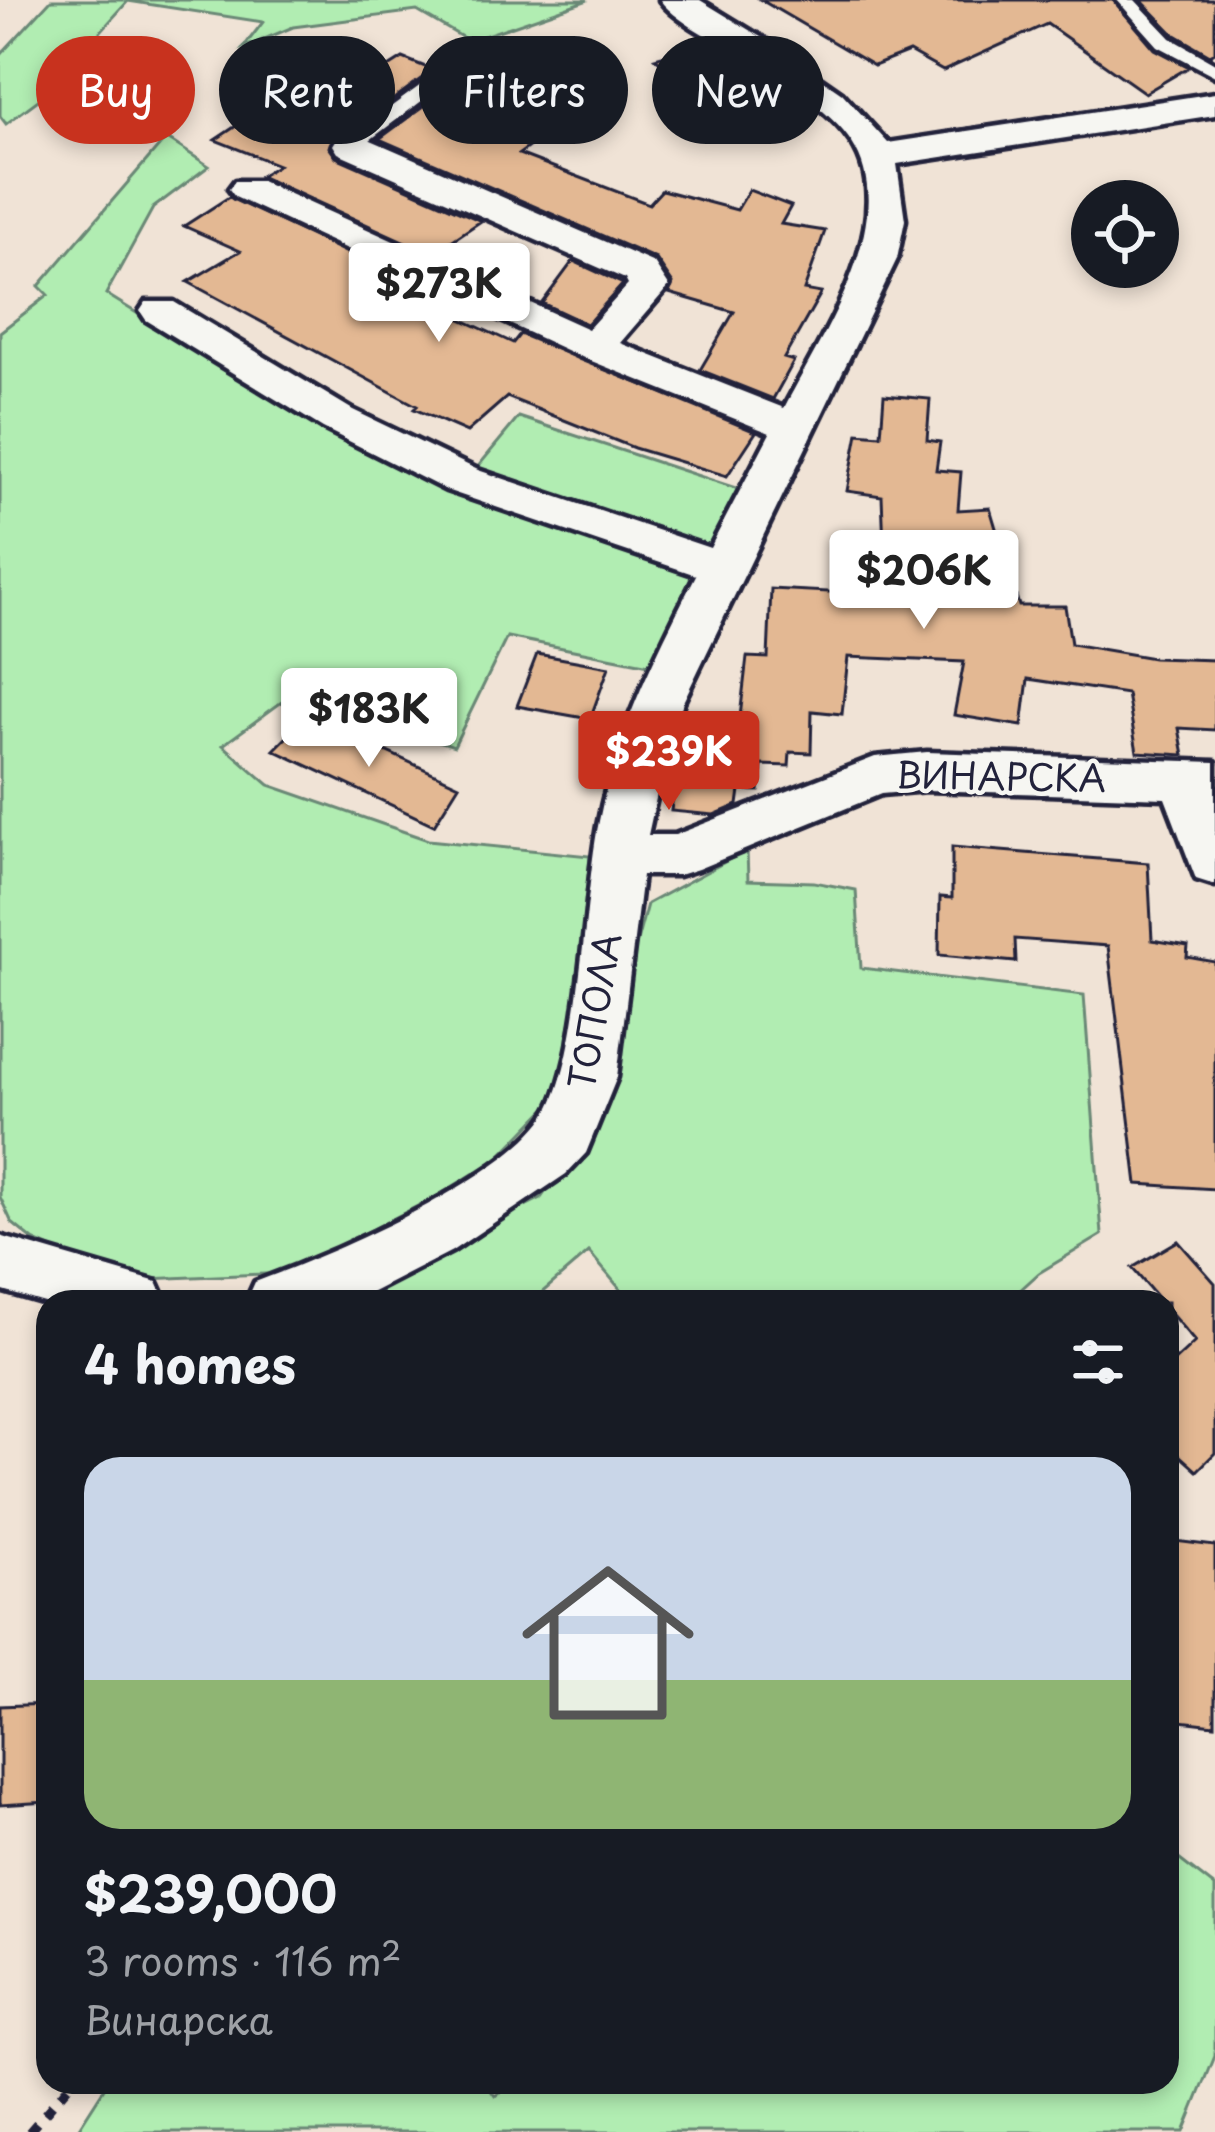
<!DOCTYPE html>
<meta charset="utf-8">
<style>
:root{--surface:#171b24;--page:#242831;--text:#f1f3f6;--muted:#9ea1a6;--accent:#c8321e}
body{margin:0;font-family:"Playpen Sans",sans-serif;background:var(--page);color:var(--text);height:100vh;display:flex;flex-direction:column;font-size:45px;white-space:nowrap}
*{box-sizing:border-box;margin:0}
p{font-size:39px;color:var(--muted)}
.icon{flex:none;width:66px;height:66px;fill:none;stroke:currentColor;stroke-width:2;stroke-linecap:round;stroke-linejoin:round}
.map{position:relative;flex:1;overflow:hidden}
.panel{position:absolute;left:36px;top:1290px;width:1143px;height:804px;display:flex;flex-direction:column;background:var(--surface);border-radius:36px;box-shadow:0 6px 18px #0003}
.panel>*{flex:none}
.guide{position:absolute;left:36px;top:36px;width:1143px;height:108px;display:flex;gap:24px}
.tools{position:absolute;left:1071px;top:180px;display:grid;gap:24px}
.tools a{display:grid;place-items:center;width:108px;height:108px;border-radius:50%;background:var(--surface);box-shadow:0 6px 18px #0003;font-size:60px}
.price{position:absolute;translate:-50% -102px;padding:0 27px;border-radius:12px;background:#fff;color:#222;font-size:39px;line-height:78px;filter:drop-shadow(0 3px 6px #0008)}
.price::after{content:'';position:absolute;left:50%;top:72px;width:36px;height:27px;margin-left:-18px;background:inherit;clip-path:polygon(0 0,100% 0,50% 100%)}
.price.on{background:var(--accent);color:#fff}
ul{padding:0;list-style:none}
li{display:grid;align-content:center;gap:24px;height:636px;padding:0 48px}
li span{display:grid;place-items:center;height:372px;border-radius:36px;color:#555}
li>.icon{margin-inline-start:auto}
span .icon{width:216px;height:216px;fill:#fffc;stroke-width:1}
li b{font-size:51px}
h2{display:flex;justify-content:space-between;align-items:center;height:144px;padding:0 48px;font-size:51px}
.chip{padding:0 42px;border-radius:54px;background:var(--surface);box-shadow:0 6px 18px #0003;font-size:42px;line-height:108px}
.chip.on{background:var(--accent);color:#fff}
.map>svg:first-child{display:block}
</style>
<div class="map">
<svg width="1215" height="2132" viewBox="0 0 1215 2132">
<rect width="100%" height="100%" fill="#f0e3d6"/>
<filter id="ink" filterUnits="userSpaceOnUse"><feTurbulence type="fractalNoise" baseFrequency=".00833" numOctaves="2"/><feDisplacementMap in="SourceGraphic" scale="24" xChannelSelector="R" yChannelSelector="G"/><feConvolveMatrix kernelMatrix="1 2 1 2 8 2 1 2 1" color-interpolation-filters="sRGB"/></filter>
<g filter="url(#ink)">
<path fill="#b1edb2" stroke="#6a8876" stroke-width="3" d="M51,0H588L469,41L417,11L293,27L243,48L263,22L128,1L41,98L6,124L0,116V55Z
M166,138L209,166L153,208L106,294L324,429L457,492L519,417L760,496L675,670L507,637L454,746L294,693L223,745L269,785L428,840L590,856L578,989L567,1038V1070L554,1100L497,1159L439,1195L287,1273L123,1280L33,1240L12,1223L0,1197V332L48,295L39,286Z
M747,850L748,880L814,882L856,890L861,968L1084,995L1102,1235L1039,1273L1007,1302H631L589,1252L531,1302H359L416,1261L541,1198L585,1135L647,904Z
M1167,1850L1215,1887V2056L1184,2132H76L108,2082H485L495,2096L512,2082H1167Z"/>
<path fill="#e3b893" stroke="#22223b" stroke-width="3" d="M761,0H1113L1155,49L1189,67L1145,93L1047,24L943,71L909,52L874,66Z
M1141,0H1215V52L1210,55L1174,34Z
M707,44L759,93L716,107L655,58Z
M403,58L433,70L348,133L334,135L329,147L336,157L481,221L432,254L260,176L278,165L215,140L254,114L269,120L323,85L346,94Z
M474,69L549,98L536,107L567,119L519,154L649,204L662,190L737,210L749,190L791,206L781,224L825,231L804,290L821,293L784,358L794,361L773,399L700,370L734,312L669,293L673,284L656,259L379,139Z
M229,197L398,277L409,284L400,291L513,343L520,334L756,432L727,476L634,448L507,397L467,432L414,409L417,406L188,282L240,251L184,226Z
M573,261L623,284L587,324L542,303Z
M884,395L930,399L927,440L940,442L936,470L961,472L958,510L990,508L1019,606H1065L1071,644L1153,658L1215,660V730L1179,728L1184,755L1137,752L1127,694L1028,679L1022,726L954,715L964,662L848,657L842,714L812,711L811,753L790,752L789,766L762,765L759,791L740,790L738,805L714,815L671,811L681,729L738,734L747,657L768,658L771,589L886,595L882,496L847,491L858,433L881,435Z
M537,654L609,667L590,719L517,706Z
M305,719L335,728L459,785L434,825L274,750Z
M952,847L1148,863L1152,940L1188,946L1187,957L1215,962V1189L1137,1184L1108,946L1015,939L1016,962L939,955L940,897L952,898Z
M1178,1241L1215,1283V1453L1197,1471L1167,1444V1368L1195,1342L1167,1309V1302H1161L1132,1268Z
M1167,1540L1215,1546V1725L1171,1720Z
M48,1704V1802L0,1805V1706Z"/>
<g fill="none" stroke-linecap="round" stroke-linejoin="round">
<defs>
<path id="lane" d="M1117,0H1135L1171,38L1215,63V76L1158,46Z
M469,50L484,54L358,149H344V141Z"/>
<path id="street" d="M660,0H700L764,39L842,93L888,143L1215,93V115L897,164L905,220L897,259L683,702L665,757L648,835H675L875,757L927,752L1215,762V885L1196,879L1165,798L927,790L881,794L698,869L679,875H642L617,1077L586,1153L566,1174L452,1251L353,1302H246L255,1282C331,1254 500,1182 545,1116C581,1062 584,891 599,821C616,733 655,655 696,575L446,490L323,428L146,320L140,311L146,302H174L353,410L478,470L710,548L770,433L579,356L235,197L229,189L235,181H261L588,329L628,285L625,279L338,153L333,145L338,137H364L654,263L669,286L620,343L784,408C820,338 902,220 852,143C831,111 791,87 760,66C733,49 678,25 660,0Z
M0,1236L157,1282L166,1302L48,1304L0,1290Z"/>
</defs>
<use href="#lane" stroke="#22223b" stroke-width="9"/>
<use href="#street" stroke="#22223b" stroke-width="9"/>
<path stroke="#22223b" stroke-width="9" stroke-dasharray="12 12" stroke-linecap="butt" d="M29,2132L72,2082"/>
<use href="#lane" fill="#f6f6f2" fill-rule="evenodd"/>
<use href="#street" fill="#f6f6f2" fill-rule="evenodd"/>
</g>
</g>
<g text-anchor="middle" stroke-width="9" stroke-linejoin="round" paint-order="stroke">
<g font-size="36" fill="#22223b" stroke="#f6f6f2">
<text transform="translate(1001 777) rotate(1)" y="13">ВИНАРСКА</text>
<text transform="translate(595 1011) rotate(-80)" y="13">ТОПОЛА</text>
</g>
</g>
</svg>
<div class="tools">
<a><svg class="icon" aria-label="locate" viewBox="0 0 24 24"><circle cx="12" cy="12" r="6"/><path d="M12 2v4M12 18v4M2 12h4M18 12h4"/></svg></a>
</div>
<b class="price" style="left:439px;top:345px">$273K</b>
<b class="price" style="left:924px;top:632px">$206K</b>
<b class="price" style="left:369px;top:770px">$183K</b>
<b class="price on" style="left:669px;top:813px">$239K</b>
<div class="guide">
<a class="chip on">Buy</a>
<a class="chip">Rent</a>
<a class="chip">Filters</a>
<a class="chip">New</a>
</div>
<section class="panel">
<h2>4 homes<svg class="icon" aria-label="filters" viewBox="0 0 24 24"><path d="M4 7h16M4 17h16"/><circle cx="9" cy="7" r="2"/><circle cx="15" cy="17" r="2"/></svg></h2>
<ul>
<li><span style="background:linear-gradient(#c9d6e8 60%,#8fb573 0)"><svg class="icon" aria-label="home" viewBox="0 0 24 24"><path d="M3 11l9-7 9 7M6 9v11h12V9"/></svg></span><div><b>$239,000</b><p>3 rooms · 116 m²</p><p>Винарска</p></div></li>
</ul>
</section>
</div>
